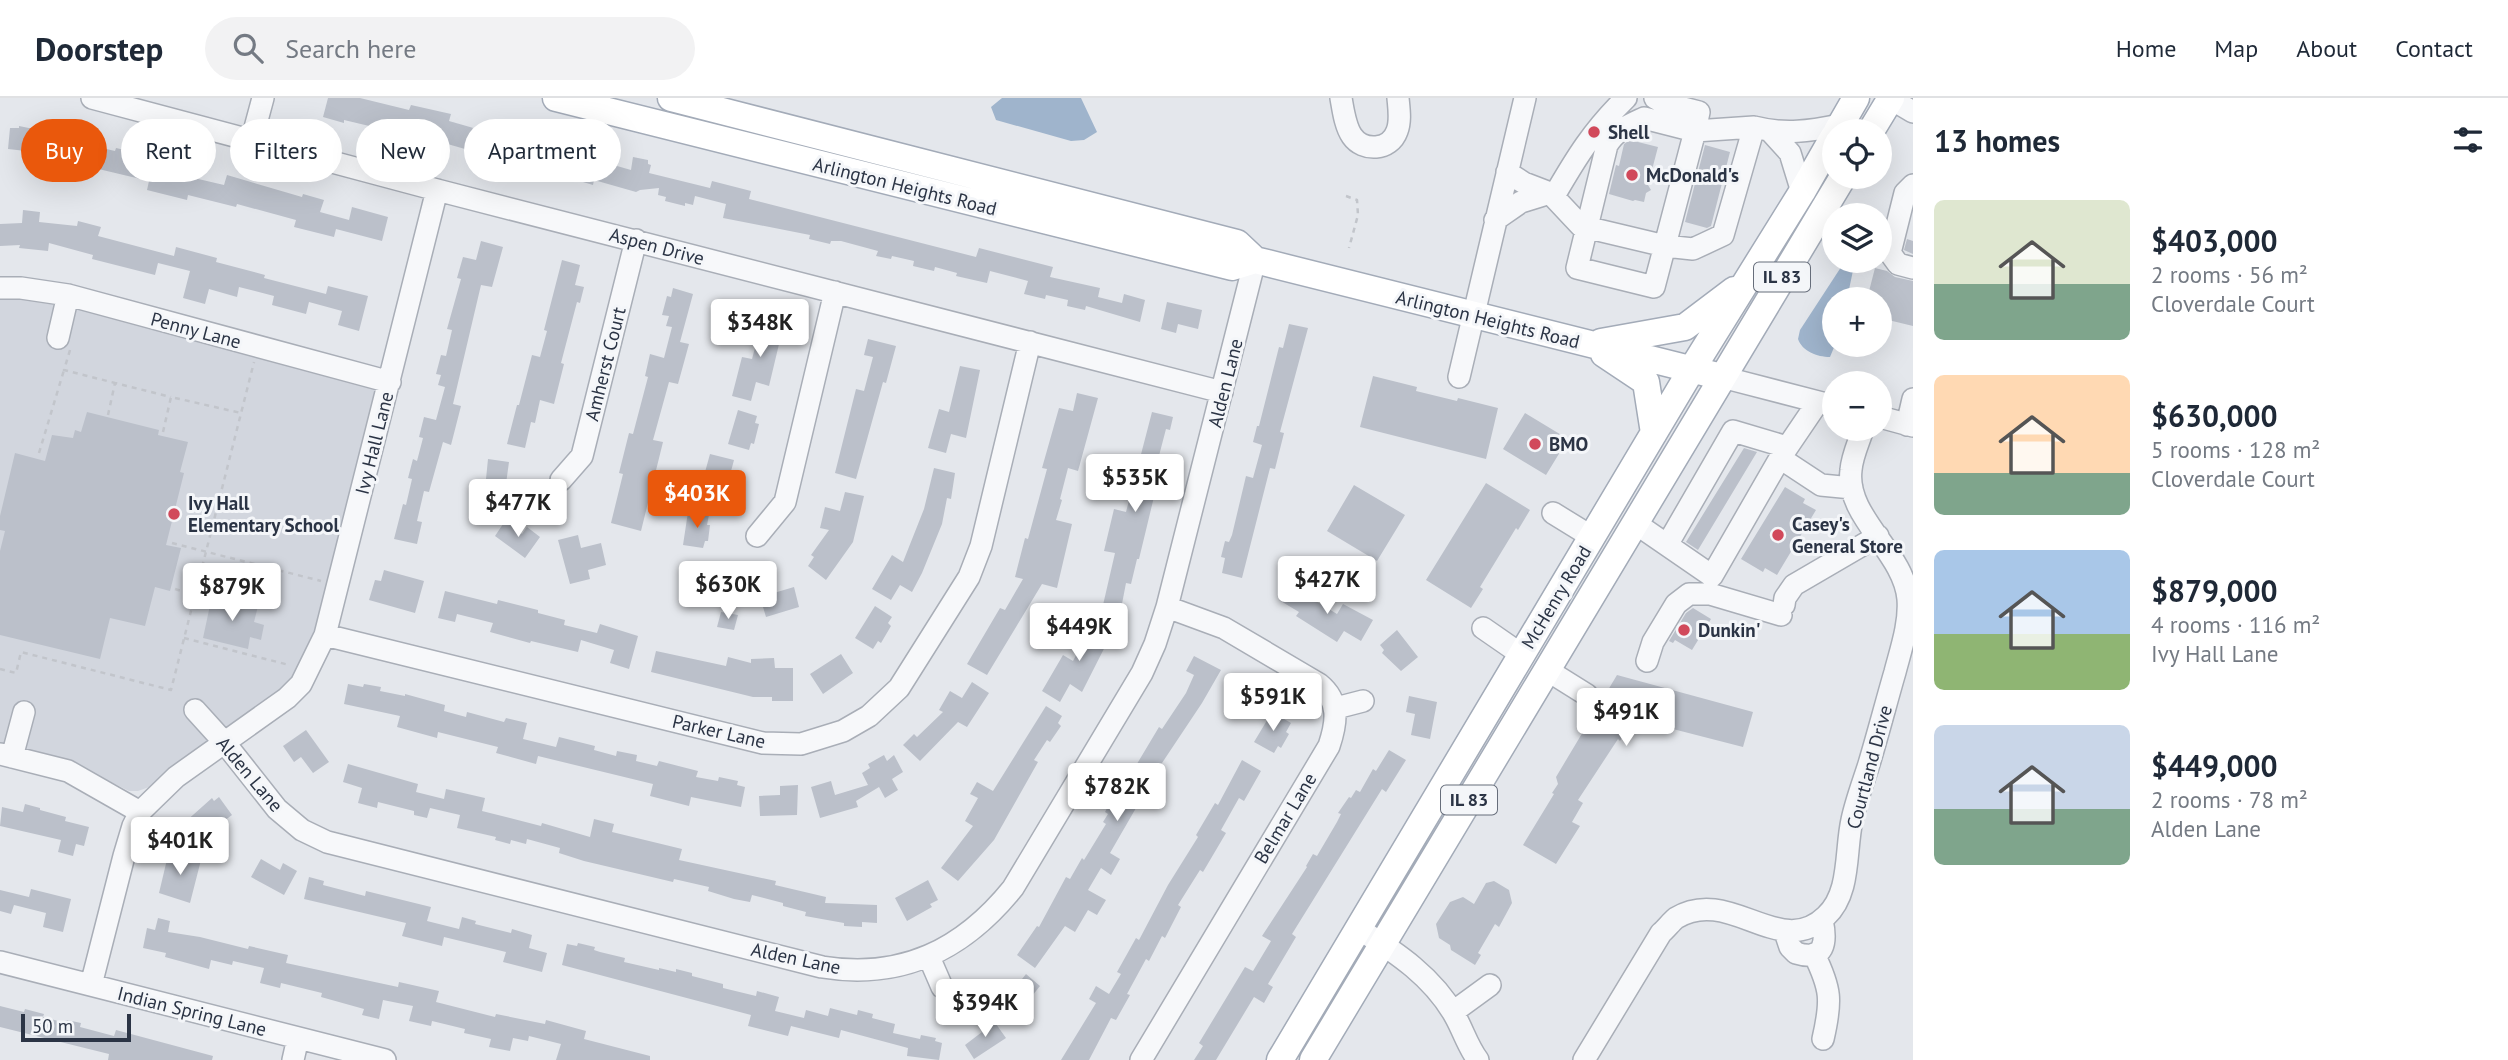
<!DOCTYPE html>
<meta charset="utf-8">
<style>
:root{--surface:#fff;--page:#f2f2f3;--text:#1f2937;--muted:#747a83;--line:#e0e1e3;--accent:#ea580c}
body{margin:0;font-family:"PT Sans",sans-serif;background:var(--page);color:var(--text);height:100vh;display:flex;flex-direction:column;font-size:26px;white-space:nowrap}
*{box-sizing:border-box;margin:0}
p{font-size:23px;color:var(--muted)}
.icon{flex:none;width:38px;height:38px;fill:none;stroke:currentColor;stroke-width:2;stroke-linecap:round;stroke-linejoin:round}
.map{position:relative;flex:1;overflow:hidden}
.details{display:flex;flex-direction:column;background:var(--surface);width:595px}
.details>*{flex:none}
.top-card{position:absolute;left:21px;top:21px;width:665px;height:63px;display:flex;gap:14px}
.tools{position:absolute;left:1822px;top:21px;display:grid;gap:14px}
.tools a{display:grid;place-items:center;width:70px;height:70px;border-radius:50%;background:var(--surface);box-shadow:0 7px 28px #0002;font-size:35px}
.scale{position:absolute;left:21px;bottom:18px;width:110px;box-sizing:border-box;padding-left:7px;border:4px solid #2b3445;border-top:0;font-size:19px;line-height:24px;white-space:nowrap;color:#2b3445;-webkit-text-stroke:5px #f4f6f9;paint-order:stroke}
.price{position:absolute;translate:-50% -60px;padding:0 16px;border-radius:7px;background:#fff;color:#222;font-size:23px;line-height:46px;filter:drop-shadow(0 2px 4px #0008)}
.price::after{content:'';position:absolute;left:50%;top:42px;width:21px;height:16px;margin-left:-10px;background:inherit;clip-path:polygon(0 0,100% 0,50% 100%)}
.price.on{background:var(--accent);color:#fff}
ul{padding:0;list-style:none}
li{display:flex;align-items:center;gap:21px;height:175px;padding:0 21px}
li span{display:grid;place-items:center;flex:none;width:196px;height:140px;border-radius:10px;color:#555}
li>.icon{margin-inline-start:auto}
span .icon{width:84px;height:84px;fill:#fffc;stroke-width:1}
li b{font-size:30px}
h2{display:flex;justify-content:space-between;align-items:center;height:84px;padding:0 21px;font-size:30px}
.tag{padding:0 24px;border-radius:32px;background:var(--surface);box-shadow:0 7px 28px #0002;font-size:24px;line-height:63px}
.tag.on{background:var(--accent);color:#fff}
header{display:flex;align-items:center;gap:42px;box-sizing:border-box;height:98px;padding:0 35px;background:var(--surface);border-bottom:2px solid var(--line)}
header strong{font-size:33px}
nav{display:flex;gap:38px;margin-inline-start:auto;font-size:24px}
.search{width:490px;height:63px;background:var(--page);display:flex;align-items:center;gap:18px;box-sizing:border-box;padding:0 24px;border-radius:38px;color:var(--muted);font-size:26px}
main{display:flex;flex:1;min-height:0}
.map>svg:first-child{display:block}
</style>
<header>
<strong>Doorstep</strong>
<div class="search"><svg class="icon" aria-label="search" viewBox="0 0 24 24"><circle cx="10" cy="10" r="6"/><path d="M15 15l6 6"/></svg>Search here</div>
<nav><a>Home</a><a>Map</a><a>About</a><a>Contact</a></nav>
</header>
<main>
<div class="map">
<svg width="1913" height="962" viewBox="0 0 1913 962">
<rect width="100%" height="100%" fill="#e4e7ec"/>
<path fill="#d2d6de" d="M12,199L94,214L372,288L376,294L319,530L295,577L278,593L168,672L149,689L138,693H129L75,666L0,646V200Z"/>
<path fill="#9fb4cc" d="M1002,0H1081L1097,34L1084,42L1071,43L996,22L991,9Z
M1845,163H1855L1847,201H1834L1835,247L1830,259C1817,259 1802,253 1798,241L1800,232Z"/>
<path fill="#bbc0ca" d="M328,0H360L409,12L411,7L451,16L449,23L512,41L559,51L561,43L602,54L597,71L617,68L631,72L633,59L648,62V66L651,67L649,75L710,90L712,83L751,93L749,101L976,159L979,150L1053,169L1050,179L1100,190L1098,199L1122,205L1124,196L1145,202L1140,224L1086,208L1085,212L1067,208L1068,202L1046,197L1045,201L1024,196L1028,183L990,173L987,185L956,178L957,175L935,169L934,173L913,168L914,163L892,158L891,161L876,158L878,153L841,143H831L830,146L809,141L810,137L723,120L726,106L695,98L693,107L685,105V108L665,103L666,99L658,97L659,90L640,92L636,94L594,82L593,87L573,81L574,76L570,75H574L576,69L543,60L542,65L534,63L532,68L511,63L513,58L488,52L486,57L444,45L443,49L403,36L344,22V25L323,19Z
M19,28L73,39L72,43L115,53L116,50L197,69L194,80L224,87L227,77L302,99L303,96L324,102L320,114L349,122L352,109L388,119L382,143L336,131L334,139L294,129L296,122L237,106L236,109L188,97L187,102L147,92L149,83L90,69L88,80L65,74L66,67L52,63L53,56L8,51L10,30H19Z
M1630,42L1658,49L1648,87L1651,92L1646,95L1644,104L1635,102L1633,103L1609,96L1616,67L1619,68L1624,46Z
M1705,47L1730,54L1711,128L1707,130L1685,124Z
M23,112L40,114L39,124L77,128L78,123L101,129L98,138L174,158L176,149L217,160L216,164L265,177L264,180L326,196L328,188L368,198L359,233L338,227L342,213L309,204L306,216L272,207L274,198L239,189L237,199L209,191L205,206L183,200L190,173L158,165L155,177L92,161L93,157L49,145L48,153L19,150L20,147L0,148V126L22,125Z
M1907,141L1913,143V156L1904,152Z
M481,143L503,149L492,189L481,187L453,306L461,308L451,347L443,344L429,394L424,393L417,423L422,424L417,446L394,441L403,406L406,407L412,381L408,380L413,361L417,363L423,340L419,339L424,319L436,322L445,289L438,287L441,277L436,276L441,257L446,258L452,232L447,231L461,181L457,180L463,159L476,162Z
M562,162L580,167L575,187L584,189L580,205L577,204L561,265L564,266L554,306L540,302L535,325L531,324L525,350L507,346L517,307H519L532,257L540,259L547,233L544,232Z
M1875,170L1887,173L1895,179L1913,183V228L1880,220V201H1867Z
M673,190L693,196L680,244L689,246L678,286L669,284L653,342L663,344L641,433L611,425L623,376L619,375L629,335L633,336L648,279L645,278L650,256L664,260L672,229L666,228L669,218L662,217L667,198L671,199Z
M1167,204L1202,212L1198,231L1178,226L1176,235L1161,231Z
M764,216L785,221L769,288L756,284L751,303L732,298L742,259L752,261Z
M1289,226L1308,230L1280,334L1284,335L1275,371L1270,370L1242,480L1222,475L1225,460L1221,459L1225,443L1229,444L1232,437L1246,378L1253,380L1262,347L1253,344L1257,328H1259L1279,249L1283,250Z
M868,241L896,248L886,285L883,284L856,381L835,375L856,291L864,293L873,259L864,257Z
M960,268L980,272L966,340L951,336L946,355L928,350L939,311L949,314Z
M1373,278L1417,289L1416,293L1457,303L1458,300L1498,310L1486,361L1360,329Z
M1077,295L1098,300L1078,373L1068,370L1060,401L1062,402L1056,422L1072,426L1057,490L1042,486L987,577L967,566L1000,510L1005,512L1023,481L1015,479L1025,440L1028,441L1047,371L1042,370L1059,310L1073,313Z
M738,312L757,318L755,325L759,326L754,346L751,345L749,352L728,346Z
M87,314L159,332L158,337L188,344L180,374L184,375L166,447L181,450L170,493L155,489L145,528L110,520L100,561L0,537V453L5,433L0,432V418L15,355L45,363L52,337L73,340L75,332L81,334Z
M1152,314L1173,319L1170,332L1166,331L1155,373L1160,374L1139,461H1137L1131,486L1126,485L1121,511L1103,507L1115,455L1104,453L1114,411L1126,414Z
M1525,315L1568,341L1546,377L1503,351Z
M1744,350L1757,354L1698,452L1686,444Z
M710,356L734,362L726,392L702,385Z
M488,361L509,364L505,393L485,391Z
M934,370L955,375L951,401L947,400L942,426L922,475L912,494L900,487L891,502L872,491L892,457L903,464L924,411Z
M1486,385L1530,412L1518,432L1516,430L1480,489L1483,491L1471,510L1426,482Z
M1354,387L1405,417L1377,463L1327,433Z
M1785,389L1805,401L1803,405L1816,412L1777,477L1765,470L1763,474L1741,461Z
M845,394L864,398L853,444L826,482L808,468L814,459L811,457L829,432L820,430L825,409L840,413Z
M688,414L709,417L707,427H710L708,443H705L703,450L683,447Z
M505,423L522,436L527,429L540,439L525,460L495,438Z
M578,437L581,450L601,445L606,467L588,472L590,481L570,486L558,442Z
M708,471L716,478L718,475L733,488L731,491L738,497L725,511L695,486Z
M384,472L424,483L415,515L369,502L375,482L381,483Z
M1288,486L1337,516L1343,506L1373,522L1361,543L1344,533L1337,544L1296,518L1299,514L1279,502Z
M794,489L799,509L766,519L760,499Z
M445,493L497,506L498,502L538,512V515L565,522L564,527L597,535L600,526L638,538L629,571L610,565L614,552L581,542L578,554L531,543L530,545L490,534L493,525L457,516L455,524L438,520Z
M212,498L258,508L254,524L264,527L261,542L250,539L248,551L203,540Z
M875,508L892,519L888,525L891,528L881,545L878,543L873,551L855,540Z
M1693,510L1711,521L1692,552L1675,542L1673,545L1669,543L1686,515Z
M721,514L738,517L734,532L717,529Z
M1095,521L1114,531L1082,594L1070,586L1060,604L1042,593L1063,557L1073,563Z
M1397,532L1418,559L1401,573L1382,555L1384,552L1380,547Z
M656,553L726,568L728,559L751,565V561L774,560L775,570H793V603H772V599H753L651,574Z
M841,556L853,575L823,596L810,576Z
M1194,558L1221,572L1202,605L1162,665L1110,755L1120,761L1111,777L1101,770L1088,792L1106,802L1097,817L1088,812L1075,834L1065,828L1035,870L1017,857L1037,828L1039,829L1066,779L1070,781L1082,760L1084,762L1106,726L1103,724L1108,716L1105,714L1113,699L1116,701L1159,629L1162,631L1186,595L1194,577L1186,573Z
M1617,577L1753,614L1743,649L1634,621L1620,643L1618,641L1578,702L1583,705L1572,724L1580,728L1556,766L1523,747L1554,696L1552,695L1558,686L1556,679Z
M972,584L989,595L967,629L958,624L920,663L903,647L914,636L917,639L943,614L939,612L950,593L962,600Z
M348,586L363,589L364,586L381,589L380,593L405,598V596L445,607L444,613L466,619L467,614L504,624L506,620L527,625L523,641L556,649L559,639L595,648L594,652L616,658L617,653L637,657L636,663L657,668L659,663L698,673L696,679L718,683L719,679L738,683L737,687L745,689L741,709L691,699L689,708L650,698L653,686L538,658L536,666L496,655L498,649L438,634L437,640L397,629L400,618L344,606Z
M1409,598L1437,604L1430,641L1411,637L1415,616L1406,614Z
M1046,608L1062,618L1058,625L1061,628L1050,644L1047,642L1034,662L1038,664L994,742L958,783L941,770L973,728L965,723L978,700L970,696L977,684L993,693Z
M1272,614L1291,625L1286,634L1289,636L1281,650L1278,648L1274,655L1254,644Z
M306,632L329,664L313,675L301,659L294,664L283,648Z
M1389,652L1406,662L1386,694L1382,691L1292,836L1296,839L1268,886L1273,889L1264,905L1254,899L1216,962H1194L1203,948L1199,945L1245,869L1253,873L1271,843L1262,838L1307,769L1306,768L1313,756L1317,758L1337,724L1341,716L1338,715L1349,699L1351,700L1356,692L1360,694L1373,671L1376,673Z
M884,657L887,663L894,657L903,674L892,681L898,692L885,700L879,689L856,703L858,709L820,720L811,689L831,683L835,697L868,687L862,675L870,670L868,666Z
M1242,662L1261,673L1244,703L1239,700L1221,732L1226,735L1203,774L1200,772L1178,807L1181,809L1165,840L1162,838L1149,863L1146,861L1127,896L1130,897L1116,922L1111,920L1089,962H1061L1096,905L1089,901L1096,888L1109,896L1121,876L1117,874L1136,840L1139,842L1168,787L1198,739L1196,737L1215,705L1218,707Z
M348,666L418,686L416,694L444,701L446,691L485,700L482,713L541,728L542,725L590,739L594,721L614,726L612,734L682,751L679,762L776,783L775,787L826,799L825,805L877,807V825L862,824V829L844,828V825L805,818L806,814L783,808V805L752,797L750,804L734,801L708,793L709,789L674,781L673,784L584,763L559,755L560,750L527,741L526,746L511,742L510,746L495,742L496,739L457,730L460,717L430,710L427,720L414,717V713L378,704L377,710L358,705L362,690L343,684Z
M798,687L797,717L760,718L759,698L780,697V688Z
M219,699L232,717L197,743L184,725L212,700L214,703Z
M25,706L40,710V712L66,719L65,723L89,729L84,748L76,746L73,758L58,754L61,742L0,728L2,709L23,714Z
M169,753L201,762L190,805L159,795Z
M261,761L280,772L283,765L297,773L284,797L251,779Z
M309,779L324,783L323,787L365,798L366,793L431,809L427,823L459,831L462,819L476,823L475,826L511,835L512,831L532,837L529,850L547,855L542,874L503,864L506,854L444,839L442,848L402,838L406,825L304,801Z
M928,782L938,802L930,806L932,809L907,823L895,800Z
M1494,783L1509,792L1512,805L1499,829L1495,826L1478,855L1481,857L1475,867L1451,852L1450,847L1439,840L1436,826L1450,804L1463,799L1474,806L1486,785Z
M31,791L71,801L63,834L43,829L46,815L14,807L11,816L0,813V792L29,799Z
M158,820L170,823L168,834L200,839L248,851L249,848L288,857L286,865L398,889L399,884L439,893L436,904L495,919L496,916L545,926L546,922L586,933L584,941L650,958V962H556L561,946L529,938L528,943L513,940L510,953L489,949L491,941L464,935L465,931L432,923L431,928L409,923L413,908L383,902L379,921L362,917L364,911L321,899L322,895L281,885L280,890L260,885L264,870L233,863L232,867L211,862L209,871L165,859L166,855L143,850L147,830L155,832Z
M578,845L595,849L594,852L600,854L625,860L624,864L659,872V870L676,874V871L692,875V878L723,886V890L756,898L757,893L779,899L775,913L804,920L806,912L828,918L830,910L857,917L858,912L873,916L872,920L895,926L893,935L920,941L921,937L936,940L935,943L942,945L939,962L907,958L908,950L841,932L839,940L791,928L788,938L748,928L751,917L562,867L567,846L577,848Z
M1026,876L1040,888L1016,918L998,904L1008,893L1010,896Z
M0,908L24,914L25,911L44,916L43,919L66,925L67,922L81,925L80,929L114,938L116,932L213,958L212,962H108L109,956L0,929Z
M991,919L1006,940L974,961L965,947L982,934L978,928Z"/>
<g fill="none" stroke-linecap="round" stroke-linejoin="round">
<defs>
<path id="minor" d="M92,0L437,92L1222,294
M1341,0C1343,11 1345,28 1352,38C1363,54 1390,53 1397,33C1401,23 1399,11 1398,0
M1655,0L1664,5L1699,14L1695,33L1754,29
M1891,1L1913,14
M1644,20L1695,33L1654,189L1577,170L1607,47C1616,32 1629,27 1644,20Z
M1770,33L1790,55L1802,94
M252,41L263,0
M1507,74L1524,85L1550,95L1581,128L1665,148L1693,151L1723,137L1754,29C1785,37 1810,33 1840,27
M1913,87L1905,95L1890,155L1898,166L1913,170
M1554,98C1576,60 1593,32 1626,0
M1495,122L1521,104L1550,95
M0,190H21L68,197L390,284
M58,240L68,197
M1459,279L1525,0
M1722,279L1834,308
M1880,319L1913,328
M1907,327L1913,301
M1780,360L1821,387L1852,390
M561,382L582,358L636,142
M1553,415L1592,439
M1635,425L1712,478L1780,360L1818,304
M757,438L785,404L835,194
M1667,447L1733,333L1787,349
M1784,507L1785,500L1794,487L1878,438
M1483,530L1522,557
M325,537L763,645L801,646L843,633L869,618L899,590L969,479L981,448L1030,244
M1647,563L1653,544L1676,506L1689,496H1710L1781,517
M1547,572L1587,597
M1336,610L1363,603
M195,612L224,644L277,711L302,732L327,744L822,869C902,882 963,852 1013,790L1142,575L1155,546L1167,509L1255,162
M0,656L68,673L140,714
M12,659L24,614
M1359,831C1397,855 1433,879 1455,918C1463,932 1468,949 1478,962
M1785,834L1790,849L1796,855C1825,864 1827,844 1822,822
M1814,856C1831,891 1832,902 1823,941
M929,859L942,889
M0,864L385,962
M91,887L124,758L133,728L140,714L176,679L287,600L301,586L325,537L437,92
M1453,914L1490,887
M293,962L298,940
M1141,962L1329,648C1337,624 1340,603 1319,586L1224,530L1167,509
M1584,962L1661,835C1666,831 1671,824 1676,820C1730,787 1780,863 1826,818C1851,795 1845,753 1852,722C1856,703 1863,685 1869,666C1878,636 1886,605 1895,574C1901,551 1910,525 1908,501C1904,454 1845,419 1851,372C1852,358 1859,344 1863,331"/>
<path id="major" d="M556,0L1232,169L1255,162
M671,0L1237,145L1255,162L1722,279
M1837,33L1856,0
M1871,33L1891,0
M1601,244L1685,229L1734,192
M1604,256L1646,284L1654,335
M1280,962L1692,271L1802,94L1834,38
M1313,962L1843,79"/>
</defs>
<use href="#minor" stroke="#a9aeb7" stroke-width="24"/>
<use href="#major" stroke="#a3abb8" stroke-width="29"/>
<path stroke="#c2c5cb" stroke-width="2.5" stroke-dasharray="5 5" stroke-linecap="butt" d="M1346,98L1357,102L1358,117L1349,150
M70,252L64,272L115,285
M108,317L115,285L171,299
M163,334L171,299L241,315
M39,355L64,272
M172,445L321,483
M175,491L195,497
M184,540L289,567
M0,571L16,575L21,554L171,592L254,264"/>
<use href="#minor" stroke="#f7f8fa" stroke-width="21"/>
<use href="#major" stroke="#fff" stroke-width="26"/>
</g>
<g fill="#d1495b" stroke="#f4f6f9" stroke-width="2.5">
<circle cx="1594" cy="34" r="7"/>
<circle cx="1632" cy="77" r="7"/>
<circle cx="1535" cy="346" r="7"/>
<circle cx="174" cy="416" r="7"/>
<circle cx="1778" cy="437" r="7"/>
<circle cx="1684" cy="532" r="7"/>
</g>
<g text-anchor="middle" stroke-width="6" stroke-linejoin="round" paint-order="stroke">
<g fill="#f4f6f9" stroke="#676e7b" stroke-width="2">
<rect x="1754" y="164.5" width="56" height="29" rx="5"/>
<rect x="1441" y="687.5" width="56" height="29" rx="5"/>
</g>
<g font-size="18" font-weight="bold" fill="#2b3445">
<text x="1782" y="185">IL 83</text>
<text x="1469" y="708">IL 83</text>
</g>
<g font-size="19" font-weight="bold" fill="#2b3445" stroke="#f4f6f9" text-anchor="start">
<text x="1608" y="41">Shell</text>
<text x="1646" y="84">McDonald's</text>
<text x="1549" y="353">BMO</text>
<text x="188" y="412">Ivy Hall<tspan x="188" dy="22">Elementary School</tspan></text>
<text x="1792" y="433">Casey's<tspan x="1792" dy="22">General Store</tspan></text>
<text x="1698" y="539">Dunkin'</text>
</g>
<g font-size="19" fill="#2b3445" stroke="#f4f6f9">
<text transform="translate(905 88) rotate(14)" y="7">Arlington Heights Road</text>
<text transform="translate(657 148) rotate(15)" y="7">Aspen Drive</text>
<text transform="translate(1488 221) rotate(14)" y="7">Arlington Heights Road</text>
<text transform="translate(196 232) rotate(15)" y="7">Penny Lane</text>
<text transform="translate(605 266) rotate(-76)" y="7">Amherst Court</text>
<text transform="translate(1225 285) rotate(-76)" y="7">Alden Lane</text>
<text transform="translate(374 345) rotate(-76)" y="7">Ivy Hall Lane</text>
<text transform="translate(1556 499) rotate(-59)" y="7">McHenry Road</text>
<text transform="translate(719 633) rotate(13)" y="7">Parker Lane</text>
<text transform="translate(1869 669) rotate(-75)" y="7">Courtland Drive</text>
<text transform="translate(250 676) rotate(50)" y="7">Alden Lane</text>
<text transform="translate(1285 720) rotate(-59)" y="7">Belmar Lane</text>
<text transform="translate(796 860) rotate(12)" y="7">Alden Lane</text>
<text transform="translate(192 913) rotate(14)" y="7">Indian Spring Lane</text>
</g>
</g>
</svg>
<div class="tools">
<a><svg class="icon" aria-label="locate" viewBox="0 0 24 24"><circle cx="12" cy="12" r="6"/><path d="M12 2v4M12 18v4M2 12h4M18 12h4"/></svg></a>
<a><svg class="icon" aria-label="layers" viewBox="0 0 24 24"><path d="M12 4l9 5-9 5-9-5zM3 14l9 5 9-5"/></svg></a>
<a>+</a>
<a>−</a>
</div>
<div class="scale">50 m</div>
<b class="price" style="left:760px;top:261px">$348K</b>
<b class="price" style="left:1135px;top:416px">$535K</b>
<b class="price on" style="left:697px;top:432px">$403K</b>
<b class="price" style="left:518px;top:441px">$477K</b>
<b class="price" style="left:1327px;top:518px">$427K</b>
<b class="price" style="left:728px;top:523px">$630K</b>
<b class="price" style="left:232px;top:525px">$879K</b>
<b class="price" style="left:1079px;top:565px">$449K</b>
<b class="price" style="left:1273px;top:635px">$591K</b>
<b class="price" style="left:1626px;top:650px">$491K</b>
<b class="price" style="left:1117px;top:725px">$782K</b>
<b class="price" style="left:180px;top:779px">$401K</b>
<b class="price" style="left:985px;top:941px">$394K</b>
<div class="top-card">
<a class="tag on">Buy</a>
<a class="tag">Rent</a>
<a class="tag">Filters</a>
<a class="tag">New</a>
<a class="tag">Apartment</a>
</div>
</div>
<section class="details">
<h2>13 homes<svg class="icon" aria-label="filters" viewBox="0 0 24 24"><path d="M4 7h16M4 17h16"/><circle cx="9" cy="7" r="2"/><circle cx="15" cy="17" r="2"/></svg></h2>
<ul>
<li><span style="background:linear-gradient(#dfe7d0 60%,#7fa58c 0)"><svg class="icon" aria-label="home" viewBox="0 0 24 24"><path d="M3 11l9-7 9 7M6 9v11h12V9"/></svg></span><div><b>$403,000</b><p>2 rooms · 56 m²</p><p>Cloverdale Court</p></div></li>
<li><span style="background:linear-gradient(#ffd9b3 70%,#7fa58c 0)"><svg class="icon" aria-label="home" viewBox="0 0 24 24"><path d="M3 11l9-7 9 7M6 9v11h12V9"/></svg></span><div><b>$630,000</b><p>5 rooms · 128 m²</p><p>Cloverdale Court</p></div></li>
<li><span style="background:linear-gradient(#a9c7e8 60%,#8fb573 0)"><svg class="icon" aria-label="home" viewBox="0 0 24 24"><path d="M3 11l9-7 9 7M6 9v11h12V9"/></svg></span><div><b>$879,000</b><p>4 rooms · 116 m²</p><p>Ivy Hall Lane</p></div></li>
<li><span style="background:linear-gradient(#c9d6e8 60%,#7fa58c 0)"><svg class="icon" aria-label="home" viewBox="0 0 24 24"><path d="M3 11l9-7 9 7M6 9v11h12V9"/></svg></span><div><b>$449,000</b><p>2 rooms · 78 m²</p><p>Alden Lane</p></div></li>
</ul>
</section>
</main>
